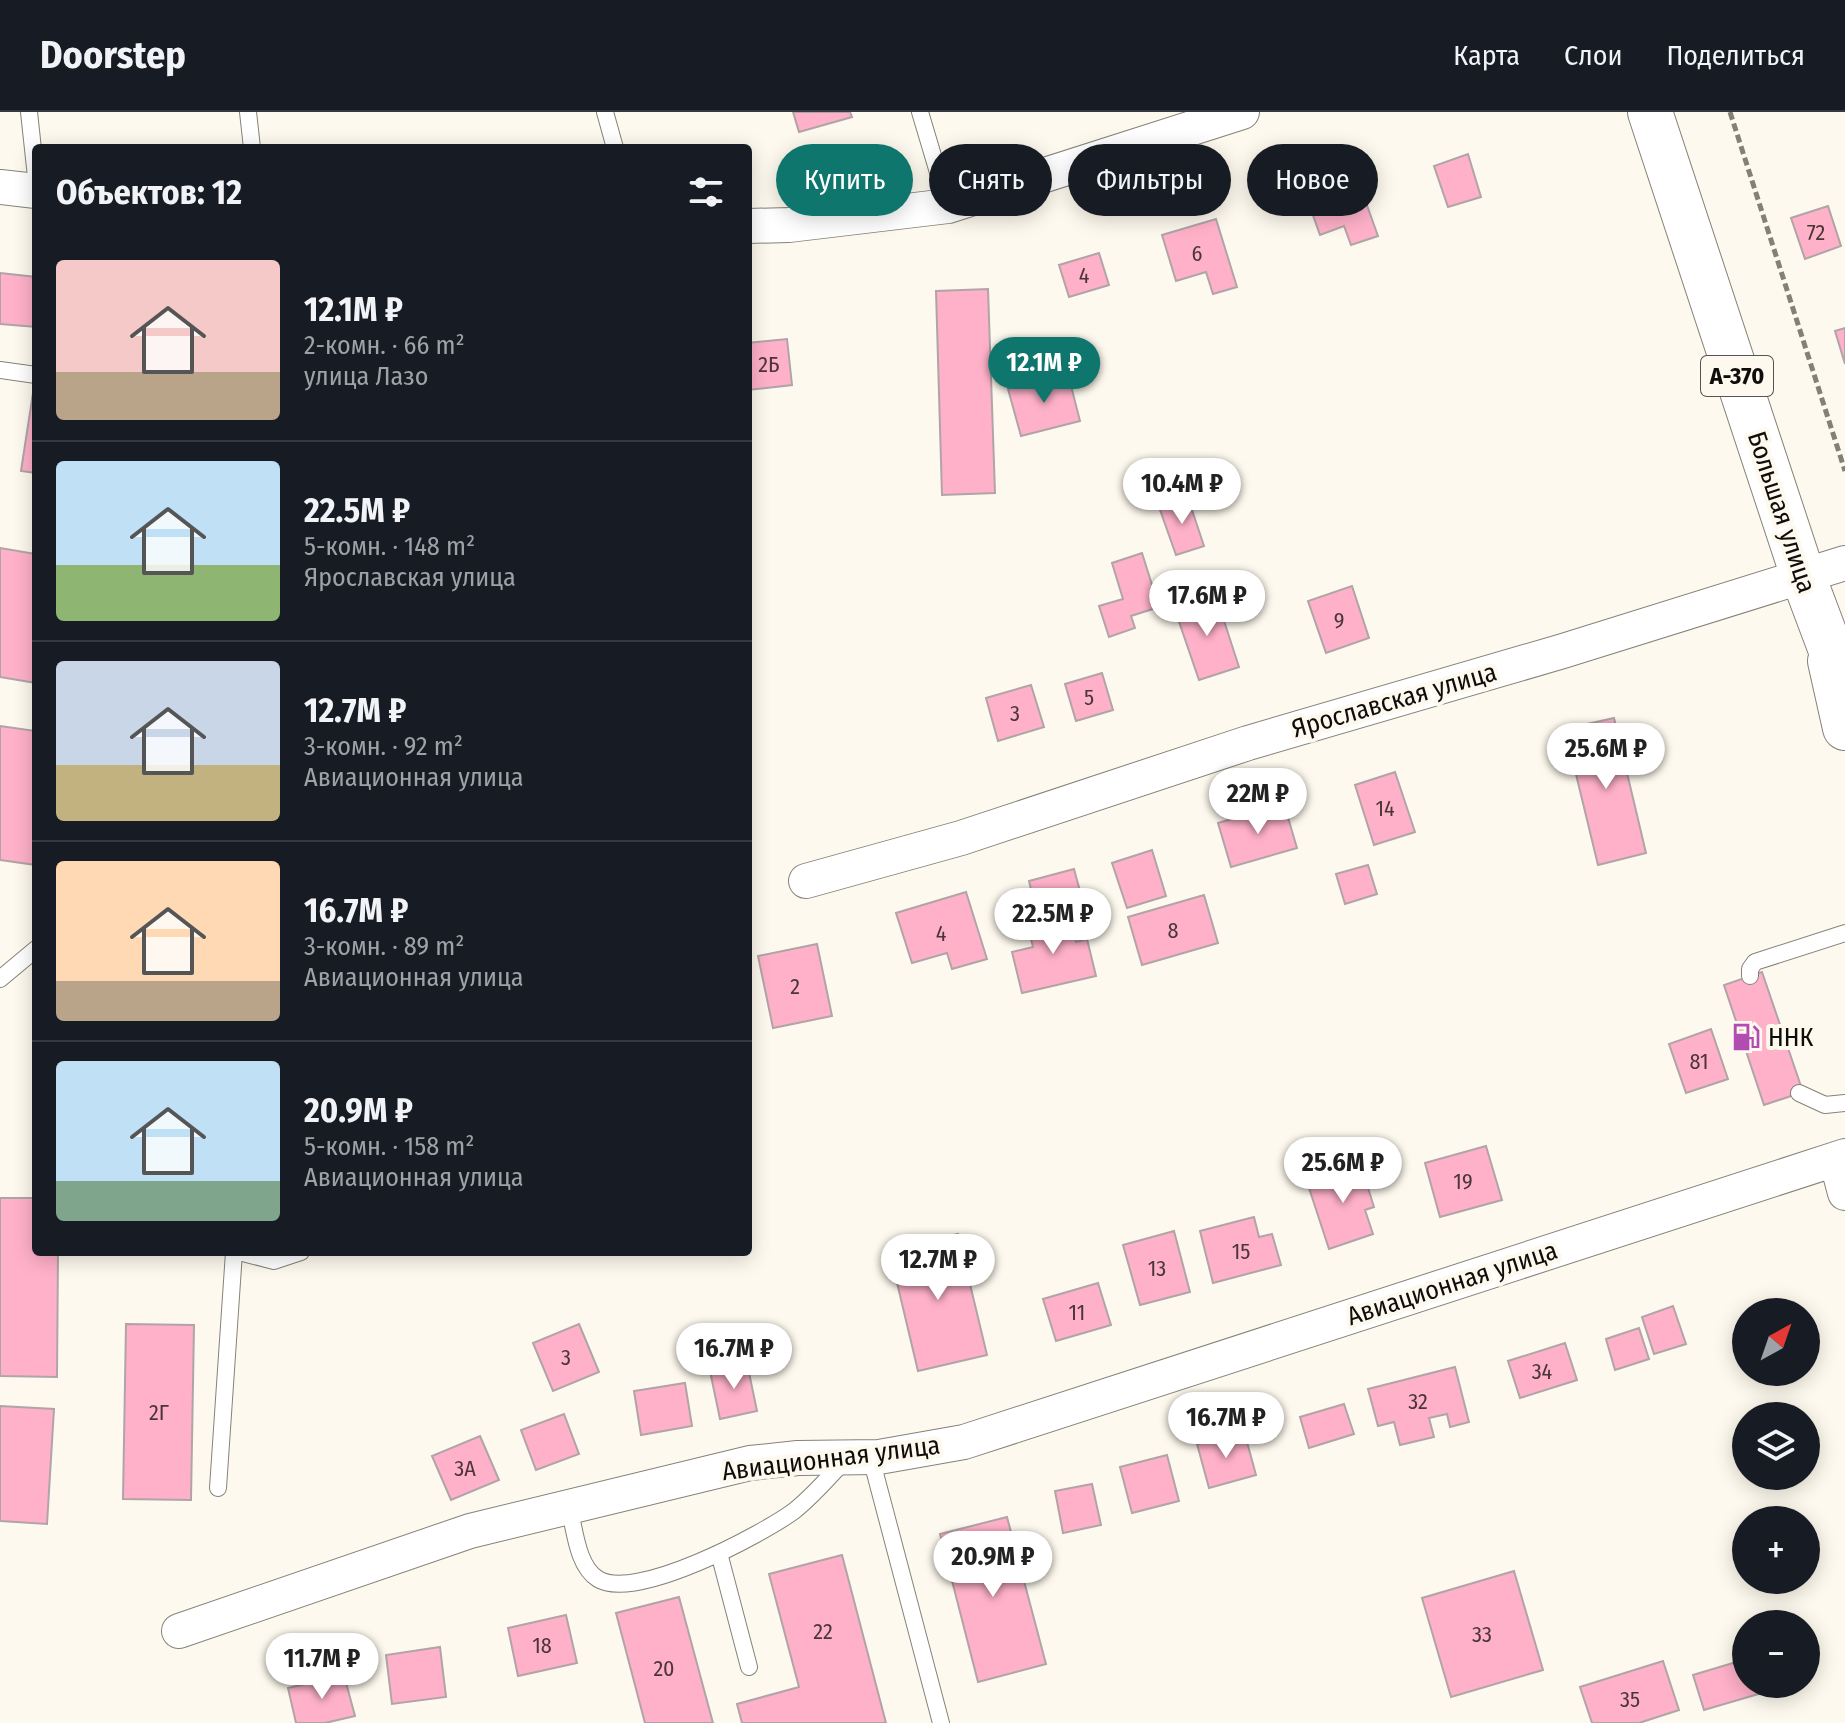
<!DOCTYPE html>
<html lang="ru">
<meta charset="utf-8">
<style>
:root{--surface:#171b24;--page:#20242c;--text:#f1f3f6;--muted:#9ea1a6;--line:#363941;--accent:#0f766e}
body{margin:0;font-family:"Fira Sans Condensed",sans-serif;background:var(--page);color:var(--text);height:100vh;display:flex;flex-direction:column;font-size:30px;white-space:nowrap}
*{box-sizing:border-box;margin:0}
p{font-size:26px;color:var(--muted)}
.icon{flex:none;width:44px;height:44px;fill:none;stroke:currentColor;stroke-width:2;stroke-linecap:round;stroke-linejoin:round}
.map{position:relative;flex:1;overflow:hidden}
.sheet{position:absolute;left:32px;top:32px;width:720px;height:1112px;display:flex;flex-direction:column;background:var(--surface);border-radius:8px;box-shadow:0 4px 20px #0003}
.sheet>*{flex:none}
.guide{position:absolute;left:776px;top:32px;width:760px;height:72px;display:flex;gap:16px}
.needle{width:52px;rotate:40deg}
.buttons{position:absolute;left:1732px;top:1186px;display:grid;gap:16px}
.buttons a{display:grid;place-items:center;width:88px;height:88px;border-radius:50%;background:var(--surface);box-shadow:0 4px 20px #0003;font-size:40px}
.price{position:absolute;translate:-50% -68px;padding:0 18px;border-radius:28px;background:#fff;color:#222;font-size:26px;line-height:52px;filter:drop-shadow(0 2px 4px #0008)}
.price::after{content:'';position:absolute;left:50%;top:48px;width:24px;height:18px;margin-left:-12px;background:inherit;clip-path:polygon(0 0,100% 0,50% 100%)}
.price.active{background:var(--accent);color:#fff}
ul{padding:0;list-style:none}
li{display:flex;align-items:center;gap:24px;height:200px;padding:0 24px}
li+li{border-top:2px solid var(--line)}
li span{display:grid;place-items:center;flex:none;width:224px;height:160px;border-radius:8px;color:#555}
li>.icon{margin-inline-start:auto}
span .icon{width:96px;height:96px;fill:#fffc;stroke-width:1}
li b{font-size:34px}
h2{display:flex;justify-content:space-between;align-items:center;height:96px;padding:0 24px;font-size:34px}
.tag{padding:0 28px;border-radius:36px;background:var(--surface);box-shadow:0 4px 20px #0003;font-size:28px;line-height:72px}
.tag.active{background:var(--accent);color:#fff}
header{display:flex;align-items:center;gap:48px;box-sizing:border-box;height:112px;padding:0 40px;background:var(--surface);border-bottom:2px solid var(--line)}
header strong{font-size:38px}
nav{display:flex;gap:44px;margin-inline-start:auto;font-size:28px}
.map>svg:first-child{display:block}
</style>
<header>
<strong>Doorstep</strong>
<nav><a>Карта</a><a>Слои</a><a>Поделиться</a></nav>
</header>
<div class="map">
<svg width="1845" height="1611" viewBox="0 0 1845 1611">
<rect width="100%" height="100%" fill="#fef9ee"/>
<path fill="#ffb1c9" stroke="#b0a4a7" stroke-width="2" d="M793,0H850L852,5L799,20Z
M1468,42L1481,85L1448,95L1434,54Z
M1355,60L1378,124L1351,133L1344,114L1320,123L1304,78Z
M1828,94L1841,134L1805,147L1791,106Z
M1216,107L1237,175L1213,182L1206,160L1176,169L1162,123Z
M1099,141L1109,173L1069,185L1059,153Z
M0,161L36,165V215L0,212Z
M988,177L995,381L942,383L936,179Z
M1845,216V252L1835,219Z
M787,227L792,273L748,278V231Z
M1068,262L1080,309L1021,324L1008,277Z
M33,281H36V361L21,359Z
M1188,386L1204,434L1176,443L1159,395Z
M0,436L36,442V571L0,565Z
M1142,441L1159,495L1131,504L1135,516L1109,525L1099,494L1123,487L1112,451Z
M1352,474L1369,526L1326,541L1308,489Z
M1216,484L1239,555L1199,568L1175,498Z
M1102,561L1113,598L1076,609L1065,572Z
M1031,573L1044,615L998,629L986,586Z
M1614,606L1646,741L1598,753L1565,617Z
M0,614L36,619V753L0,748Z
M1395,660L1415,720L1374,733L1355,673Z
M1284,692L1297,736L1231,755L1218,711Z
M1152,738L1166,784L1127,796L1112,751Z
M1368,753L1377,782L1345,792L1336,762Z
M1074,757L1084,794L1038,806L1029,769Z
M966,780L987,847L952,857L947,841L912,851L896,801Z
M1204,783L1218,831L1142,853L1128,805Z
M1069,802L1076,830L1087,827L1096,864L1022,881L1012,840L1033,835L1027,812Z
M817,832L832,904L773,916L758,844Z
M1762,860L1803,980L1764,993L1724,873Z
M1711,917L1728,967L1686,981L1669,932Z
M1486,1034L1502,1088L1440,1105L1425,1051Z
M1360,1050L1374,1095L1365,1098L1373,1122L1329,1137L1308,1073L1327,1067L1325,1062Z
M0,1086H36V1140H58L57,1265L0,1264Z
M1254,1105L1259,1125L1272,1122L1281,1153L1213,1171L1200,1119Z
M1174,1119L1190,1180L1140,1193L1123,1133Z
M958,1122L987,1243L918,1259L889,1137Z
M1098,1171L1111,1213L1056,1229L1043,1187Z
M1673,1194L1686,1232L1654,1242L1642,1205Z
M126,1212L194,1213L191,1388L123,1387Z
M579,1212L599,1260L553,1279L533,1231Z
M1639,1216L1649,1247L1615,1258L1606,1227Z
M1565,1231L1577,1268L1520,1286L1508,1249Z
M747,1251L757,1299L720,1307L710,1259Z
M1455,1255L1469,1310L1450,1315L1447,1302L1429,1306L1434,1325L1400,1333L1394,1310L1378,1314L1368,1277Z
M685,1271L692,1314L641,1323L634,1279Z
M1344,1292L1354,1322L1309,1336L1300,1305Z
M0,1294L54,1297L47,1412L0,1409Z
M564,1302L579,1342L536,1358L521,1318Z
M1244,1319L1256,1363L1209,1376L1197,1332Z
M480,1324L499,1368L451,1388L432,1344Z
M1167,1343L1179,1389L1132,1401L1120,1355Z
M1092,1372L1101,1413L1063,1421L1055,1379Z
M1007,1405L1046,1552L978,1570L940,1422Z
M842,1443L886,1611H742L737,1592L799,1575L769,1462Z
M1514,1459L1543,1558L1451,1585L1422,1486Z
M679,1485L713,1611H645L616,1501Z
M566,1503L577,1551L518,1564L508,1516Z
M440,1535L446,1585L392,1592L386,1543Z
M1746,1547V1572H1770L1772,1578L1704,1598L1693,1563Z
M1663,1549L1679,1598L1639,1611H1592L1580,1575Z
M344,1563L355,1604L325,1611H296L288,1576Z"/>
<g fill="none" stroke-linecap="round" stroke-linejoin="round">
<defs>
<path id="service" d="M29,0L36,65
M248,0L252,36
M605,0L615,36
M920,0L948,94
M0,258L36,263
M1750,864V857L1755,850L1845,821
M0,867L36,837
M1799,981L1825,993L1845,991
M239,1140L274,1149L301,1140
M871,1346L941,1611
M218,1376L234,1140
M569,1395C575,1418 577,1454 598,1467C635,1490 761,1423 794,1399C813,1384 829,1365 846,1347
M719,1441L749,1555"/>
<path id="minor" d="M0,75L36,79
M748,114L789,113L948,94L1242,0
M806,769L961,726L1248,631L1563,539L1845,451
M1836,1047L1845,1081
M179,1519L470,1419L750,1351L798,1346L879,1345L964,1330L1845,1044"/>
<path id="trunk" d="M1650,0L1803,464L1845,576
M1830,549L1845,616"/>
</defs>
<use href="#service" stroke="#868278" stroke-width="18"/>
<use href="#minor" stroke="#868278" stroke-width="36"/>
<use href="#trunk" stroke="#868278" stroke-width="46"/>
<path stroke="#838078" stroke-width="5" stroke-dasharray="8 4" stroke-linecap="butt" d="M1730,0L1845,359"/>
<use href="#service" stroke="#fff" stroke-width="16"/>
<use href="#minor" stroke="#fff" stroke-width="34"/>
<use href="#trunk" stroke="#fff" stroke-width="44"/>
</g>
<defs>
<symbol id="fuel-bare" viewBox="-9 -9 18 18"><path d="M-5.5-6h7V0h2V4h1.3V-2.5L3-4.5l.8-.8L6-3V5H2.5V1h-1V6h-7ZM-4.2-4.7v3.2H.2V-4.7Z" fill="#b04cb2" stroke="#fef9ee" stroke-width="2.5" paint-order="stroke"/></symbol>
</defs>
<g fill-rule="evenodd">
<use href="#fuel-bare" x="1726" y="905" width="40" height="40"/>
</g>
<g text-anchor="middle" stroke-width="8" stroke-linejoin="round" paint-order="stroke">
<g font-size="22" fill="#4a3639">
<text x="1816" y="128">72</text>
<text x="1197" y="149">6</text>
<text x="1084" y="171">4</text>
<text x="769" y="260">2Б</text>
<text x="1339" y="516">9</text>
<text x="1089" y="593">5</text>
<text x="1015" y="609">3</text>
<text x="1385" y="704">14</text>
<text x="1173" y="826">8</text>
<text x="941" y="829">4</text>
<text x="795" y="882">2</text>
<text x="1699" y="957">81</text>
<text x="1463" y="1077">19</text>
<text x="1241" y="1147">15</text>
<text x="1157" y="1164">13</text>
<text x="1077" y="1208">11</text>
<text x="566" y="1253">3</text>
<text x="1542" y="1267">34</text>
<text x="1418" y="1297">32</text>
<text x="159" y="1308">2Г</text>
<text x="465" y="1364">3А</text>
<text x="823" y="1527">22</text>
<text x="1482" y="1530">33</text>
<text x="542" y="1541">18</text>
<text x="664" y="1564">20</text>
<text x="1630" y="1595">35</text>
</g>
<rect fill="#fef9ee" stroke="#56544e" stroke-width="2" x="1701" y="244" width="72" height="40" rx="6"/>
<g font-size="24" font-weight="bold" fill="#0e0d09">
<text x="1737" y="272">А-370</text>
</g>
<g font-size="26" fill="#0e0d09" stroke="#fef9ee">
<text transform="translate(1782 400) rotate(72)" y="9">Большая улица</text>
<text transform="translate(1394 588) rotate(-16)" y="9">Ярославская улица</text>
<text transform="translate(1452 1171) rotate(-18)" y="9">Авиационная улица</text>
<text transform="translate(831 1346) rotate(-7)" y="9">Авиационная улица</text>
</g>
<g font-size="26" fill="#0e0d09" stroke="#fef9ee" text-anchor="start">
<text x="1768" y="934">ННК</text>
</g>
</g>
</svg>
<div class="buttons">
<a><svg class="needle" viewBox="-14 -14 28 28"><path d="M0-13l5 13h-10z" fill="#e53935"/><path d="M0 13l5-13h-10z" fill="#9ea1a6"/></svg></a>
<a><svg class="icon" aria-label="layers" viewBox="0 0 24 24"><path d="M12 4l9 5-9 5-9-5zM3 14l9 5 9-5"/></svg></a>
<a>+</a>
<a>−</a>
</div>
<b class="price active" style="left:1044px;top:293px">12.1M ₽</b>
<b class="price" style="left:1182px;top:414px">10.4M ₽</b>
<b class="price" style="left:1207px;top:526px">17.6M ₽</b>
<b class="price" style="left:1606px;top:679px">25.6M ₽</b>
<b class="price" style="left:1258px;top:724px">22M ₽</b>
<b class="price" style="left:1053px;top:844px">22.5M ₽</b>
<b class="price" style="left:1343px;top:1093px">25.6M ₽</b>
<b class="price" style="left:938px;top:1190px">12.7M ₽</b>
<b class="price" style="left:734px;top:1279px">16.7M ₽</b>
<b class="price" style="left:1226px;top:1348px">16.7M ₽</b>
<b class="price" style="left:993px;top:1487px">20.9M ₽</b>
<b class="price" style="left:322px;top:1589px">11.7M ₽</b>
<div class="guide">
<a class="tag active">Купить</a>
<a class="tag">Снять</a>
<a class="tag">Фильтры</a>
<a class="tag">Новое</a>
</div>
<section class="sheet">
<h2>Объектов: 12<svg class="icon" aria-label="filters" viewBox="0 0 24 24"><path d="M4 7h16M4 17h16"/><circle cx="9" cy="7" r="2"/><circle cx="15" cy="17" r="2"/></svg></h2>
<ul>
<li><span style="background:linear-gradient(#f6c9c9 70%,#b9a48a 0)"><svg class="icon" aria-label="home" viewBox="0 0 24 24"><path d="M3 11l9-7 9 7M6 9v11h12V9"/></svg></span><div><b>12.1M ₽</b><p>2-комн. · 66 m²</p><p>улица Лазо</p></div></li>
<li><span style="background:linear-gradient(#bfe0f5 65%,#8fb573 0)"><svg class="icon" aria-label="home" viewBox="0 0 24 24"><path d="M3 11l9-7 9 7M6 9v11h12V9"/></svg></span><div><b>22.5M ₽</b><p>5-комн. · 148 m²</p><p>Ярославская улица</p></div></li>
<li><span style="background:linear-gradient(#c9d6e8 65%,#c2b280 0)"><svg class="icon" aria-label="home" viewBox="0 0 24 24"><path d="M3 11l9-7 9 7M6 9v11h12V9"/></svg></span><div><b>12.7M ₽</b><p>3-комн. · 92 m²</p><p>Авиационная улица</p></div></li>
<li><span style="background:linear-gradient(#ffd9b3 75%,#b9a48a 0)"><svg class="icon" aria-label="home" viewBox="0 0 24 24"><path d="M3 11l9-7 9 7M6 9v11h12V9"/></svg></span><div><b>16.7M ₽</b><p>3-комн. · 89 m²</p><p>Авиационная улица</p></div></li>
<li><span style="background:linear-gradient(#bfe0f5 75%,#7fa58c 0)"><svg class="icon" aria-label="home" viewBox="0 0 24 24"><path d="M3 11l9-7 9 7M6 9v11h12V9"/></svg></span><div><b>20.9M ₽</b><p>5-комн. · 158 m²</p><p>Авиационная улица</p></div></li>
</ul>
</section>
</div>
